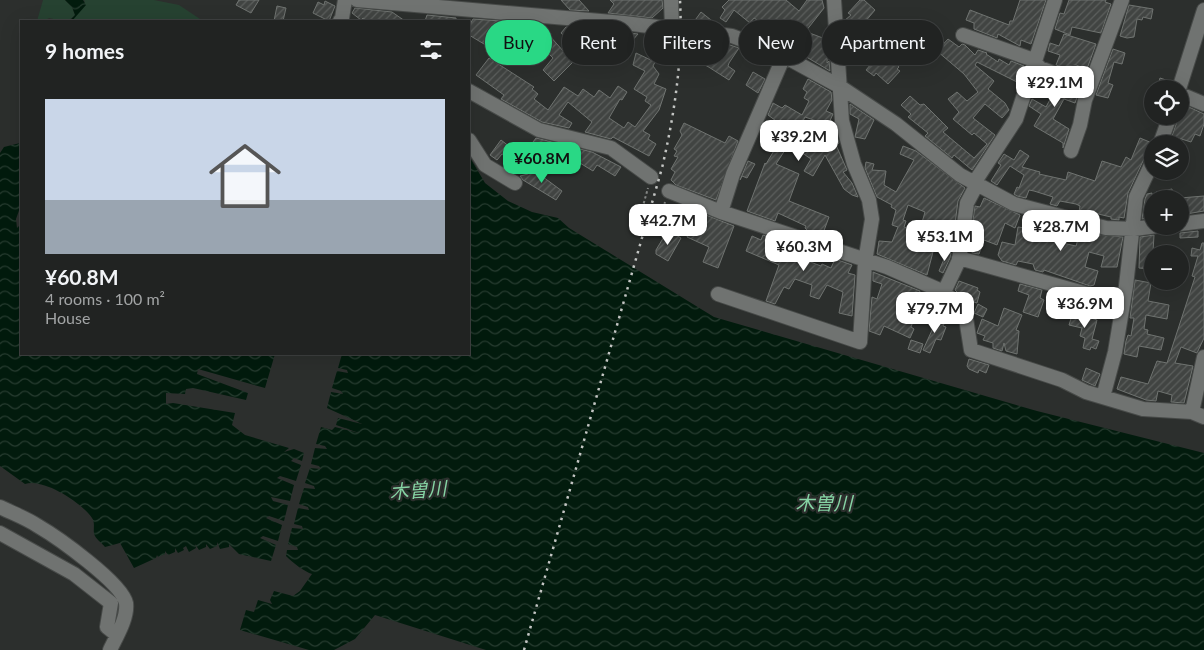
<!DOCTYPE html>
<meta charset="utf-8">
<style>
:root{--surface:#212322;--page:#292b2a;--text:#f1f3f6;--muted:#a2a4a5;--line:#3e4040;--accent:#29d885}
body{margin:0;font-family:Lato,"Noto Sans JP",sans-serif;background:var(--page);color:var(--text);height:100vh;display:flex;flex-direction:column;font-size:19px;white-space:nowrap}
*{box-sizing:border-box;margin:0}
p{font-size:16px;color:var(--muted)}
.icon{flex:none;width:28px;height:28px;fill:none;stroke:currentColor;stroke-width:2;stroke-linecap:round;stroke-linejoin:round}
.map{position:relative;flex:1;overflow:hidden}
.side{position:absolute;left:20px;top:20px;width:450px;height:335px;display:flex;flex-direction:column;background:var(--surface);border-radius:0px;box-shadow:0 5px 20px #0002,0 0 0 1px var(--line)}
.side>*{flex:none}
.banner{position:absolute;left:485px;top:20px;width:475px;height:45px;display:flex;gap:10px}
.tools{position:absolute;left:1144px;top:80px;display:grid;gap:10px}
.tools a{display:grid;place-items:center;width:45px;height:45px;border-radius:50%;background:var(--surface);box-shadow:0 5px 20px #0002,0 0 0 1px var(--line);font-size:25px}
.price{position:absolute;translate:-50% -42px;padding:0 11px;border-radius:10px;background:#fff;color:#222;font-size:16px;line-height:32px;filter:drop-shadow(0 1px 2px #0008)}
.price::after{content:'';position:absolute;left:50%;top:30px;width:15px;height:11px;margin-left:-8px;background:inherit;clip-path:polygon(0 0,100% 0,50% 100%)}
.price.selected{background:var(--accent);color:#111}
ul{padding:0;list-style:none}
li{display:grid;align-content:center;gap:10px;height:265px;padding:0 25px}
li span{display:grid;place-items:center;height:155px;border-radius:0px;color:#555}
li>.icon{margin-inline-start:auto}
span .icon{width:90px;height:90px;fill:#fffc;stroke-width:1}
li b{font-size:21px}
h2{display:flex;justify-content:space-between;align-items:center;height:60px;padding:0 25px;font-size:21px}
.pill{padding:0 18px;border-radius:22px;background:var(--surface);box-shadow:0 5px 20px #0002,0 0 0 1px var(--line);font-size:18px;line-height:45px}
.pill.selected{background:var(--accent);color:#111}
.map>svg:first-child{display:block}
</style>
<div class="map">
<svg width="1204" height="650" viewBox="0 0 1204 650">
<defs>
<pattern id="water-waves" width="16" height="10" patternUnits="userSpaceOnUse" patternTransform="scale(1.25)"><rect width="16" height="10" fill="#021b0d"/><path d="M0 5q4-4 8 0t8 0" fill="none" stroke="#273c30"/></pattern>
<pattern id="building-hatch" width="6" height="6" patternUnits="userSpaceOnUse" patternTransform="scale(1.25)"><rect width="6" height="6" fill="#414442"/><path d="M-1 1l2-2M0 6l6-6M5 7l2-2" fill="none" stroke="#5c5f5d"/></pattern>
</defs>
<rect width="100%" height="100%" fill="#2c2f2d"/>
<path fill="#264231" d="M43,0H65L72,7L75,15C67,24 58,20 49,18L44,21H37Z
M83,0H154L179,5L203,21H72L85,1Z"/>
<path fill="url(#water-waves)" d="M65,0H83L86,5L72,21H57L70,20L75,15L72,7Z
M20,143L21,205L16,219L17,228L21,224V354H275L265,388L198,369L197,374L248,393L246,400L193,388L186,389L185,394L166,393V404L173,403L235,413L232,425L245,435L289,448L284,452L294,449L304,453L302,461L294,458L291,461L301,465L296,481L280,476L277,478L294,485L290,501L271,497L273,501L288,505L284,521L269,516L266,518L282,525L278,541L263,536L260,538L276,545L271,561L239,554L229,544V547L220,549L217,542V546L210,549L206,544V547L199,550L195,544L196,548L189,552L186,546L183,548L184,550L178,553L175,548V552L168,555L165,551V554L158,557L157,555L156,558L134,568L120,543L105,547C102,543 97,540 95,536C92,531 96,524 92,518C81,502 43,478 25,484L0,466V153L4,147Z
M469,156L485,183L508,201L532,212L558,218L569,228L714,317L1037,411L1204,453V650H486L375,615L355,639L334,650H309L240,630L246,610L254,612L258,600L272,604L270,600L274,591L293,596L300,591L312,574C305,572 293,563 286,556L287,550H298L297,547L288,544L292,528L303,529L302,526L294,524L298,508L309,510L308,507L299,504L304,488L315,489L314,486L305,483L310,468L321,469L319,466L311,464L315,448L327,449L325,446L316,444L321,427L332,430L335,427L359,433L336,425L338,418L362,424L327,408L331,392L343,394L341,391L332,388L337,371L348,373L347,370L338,368L342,354H469Z"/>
<path fill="url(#building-hatch)" stroke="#6f7370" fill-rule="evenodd" d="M239,0H259L251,13L236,5Z
M561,0H579L589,11L570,10Z
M610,0H662L663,8L652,18L608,13L614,4Z
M729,0H786L799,11L807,0H822L824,8L802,36L789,30L783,38L776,34L770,41L760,37L768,27L754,18L750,23L734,10L726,22L720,18L725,10L722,7Z
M860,0H864L875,10L864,23L879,36L860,53L845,37L844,21L851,15L848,13Z
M1020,0H1046L1031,44L1021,40L1020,46L998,34L997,38L987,34L974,29V23L966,20L970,10L1009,25L1010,21H1013Z
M1069,0H1106L1105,2L1111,4L1101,33L1072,27L1070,35L1055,29L1060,13L1064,14Z
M325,1L335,6L329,21L313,13L318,2L324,5Z
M1129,5L1153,9L1151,19L1143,17L1142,20L1137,19L1134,37L1127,38L1120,36Z
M277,6L286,8L283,21H274Z
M355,8L392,12L405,21H367L363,18L361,20L352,13Z
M701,12L716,24L715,25L693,23Z
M427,15L456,18V21H425Z
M473,19L501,21L524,35L534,24L540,25L573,62L554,81L543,70L553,58L549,54L551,52L537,39L521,60L514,55L518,48L497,33L489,47L469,35V26Z
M566,27L587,29L599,39L604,35L607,37L613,31L638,34L618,57L613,53L607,59L605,57L597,64L561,33Z
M807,32L828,40L827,63L829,61L830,71L798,52Z
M1064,34L1096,44L1087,69L1076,65L1062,67L1056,65L1060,55L1048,51L1050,43L1059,46Z
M948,39L959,47L962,44L965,45L975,55L978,50L987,53L986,54L998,62L999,59L1009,65L1011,61L1024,66L1019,83L977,62L975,65L994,81L988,89L1005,103L1009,110L1002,118L985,104L973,118L995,135L972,170L954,155L952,158L925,136L928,133L908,117L911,114L901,105L910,96L920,105L924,104L948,128L943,132L974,158L987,144L974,133L972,135L953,119L959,112L948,99L957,92L967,101L978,92L964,74L937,51Z
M692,40L730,45L739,48L729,63L728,66L735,71L729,80L707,66L690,60Z
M888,44L897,52L891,58L899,67L897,69L900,71L888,84L876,73L874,76L866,70Z
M1113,49L1125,53L1122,64L1114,62L1108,83L1113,85L1108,98L1096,95Z
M636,53L655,62L653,66L659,74L654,84L666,89L659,110L643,131L650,135L648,139L656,144L649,156L613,137L611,139L585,132L592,122L568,102L559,115L572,123L569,128L542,122L501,99L504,95L476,75L489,58L534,87L532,89L538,94L534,99L548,110L564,87L578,96L583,89L594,97L599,90L610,98L618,86L627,92L622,100L620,99L609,118L624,128L628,122L635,127L651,105L645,101L647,97L634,89L645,71L633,65Z
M753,72L765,79L758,93L746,85Z
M1039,77L1058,84L1072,82L1081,86L1075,103L1064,99L1053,119L1069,129L1063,148V143L1034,126L1041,114L1029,106L1032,99L1046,107L1054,92L1037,84Z
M1160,78L1172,82L1170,89H1157Z
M808,79L831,92L832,100L826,111L833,114L828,125L805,117L798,131L811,141L830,129H835L839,143L836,145L847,170L843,172L852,183L858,197L852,195L844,189L825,155L813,176L804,171L811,159L789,144L776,164L799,174L789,201L829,217L822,236L809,232L805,228L806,226L778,213L775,221L747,211L765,163L766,164L787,129L768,115L773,103L782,108L785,105L802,115L809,101L804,98L807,92L803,89Z
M1180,103L1204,114V124L1200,136L1195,134L1191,142L1172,136L1179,116H1185L1180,114Z
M850,104L874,120L865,139L855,137L859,119L850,114Z
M684,123L725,143L729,136L738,141L716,200L676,185L671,180L675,172L671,169L678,157L674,156L677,151L674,149L682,135L680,131Z
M536,138L592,152L621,167L615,176L597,165L593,171L575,160L565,173L541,156L539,159L527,150Z
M1140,138L1152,143V151L1144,159L1128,193L1124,218L1119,217V220L1111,219V217L1094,213V216L1079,212L1080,206L1076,204L1060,201L1057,206L1050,204L1053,197L1034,191L1029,190L1026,198L1017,196L1014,194L1017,187L1019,188L1024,175L1010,166L997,185L991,181L1001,165L998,163L1004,154L1014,160L1020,150L1029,156L1022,167L1040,172L1039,174L1066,180L1068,172L1095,181L1102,161L1121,167L1126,157L1131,160Z
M501,140L514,150L510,157L502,154L497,160L490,155Z
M903,146L916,151L965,188L958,201L955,224L952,222L950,225L941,221L927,275L877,254L879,241L892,242L898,227L892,225L896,210L891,207L892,205L877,197L865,168L866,162L874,164L872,170L886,171L884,185L896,192L914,160L900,154ZM908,205L925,212L919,233L904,227L906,221L903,220Z
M748,161L755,164L747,178L742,176L740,180Z
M531,168L562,191L556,200L523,180L520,176L528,174Z
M1172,189L1173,199H1156V192Z
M1152,193V206L1149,207V218L1142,219L1145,199L1147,194Z
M1204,196V211L1180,215V198Z
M984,198L1020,215L1015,228L1005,223L997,245L984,240L979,254L972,253L975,243L970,241L975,206L980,207Z
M671,206L686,212L688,208L734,226L718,268L703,262L709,247L687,237L692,226L679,219L678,221L667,216Z
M1035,219L1057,225L1053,241L1076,246L1080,232L1123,237L1117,267H1101L1104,256L1089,252L1085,267L1098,271L1094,285L1090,286L1044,270L1043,272L1035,270L1033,264L1018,261L1016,265L1002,261L998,255L1002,242L1015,245L1018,227L1032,229Z
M668,230L681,238L668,261L656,254V250Z
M1198,231V237L1180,238V233Z
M763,235L804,249L800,258L821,266L822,264L831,268L835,259L852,265L848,273L855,275L852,316L839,313L843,292L827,285L819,299L810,296L812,285L795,279L789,289L784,287L775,304L766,301L779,265L746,251L752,236L761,240Z
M1154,235L1152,269L1139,268L1140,237Z
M1202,243H1204V338L1197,353L1181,347L1175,363L1193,366L1184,403L1171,402L1172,395L1158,391L1156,401L1146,400L1117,389L1121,377L1148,384L1157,361L1167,363L1195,277L1192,276L1198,256H1191L1192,248L1200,250Z
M947,252L951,253L950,258L943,273L939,271Z
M873,272L920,291L917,299L921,300L911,327L914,329L910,338L884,326L880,335L869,331L872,297L877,299L882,284L873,281Z
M1135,280L1151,283L1148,301L1169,305L1167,319L1146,315L1144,329L1148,330L1147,334L1164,338L1161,350L1139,346L1137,357L1124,354L1126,341L1128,335L1131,336L1134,318H1130Z
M959,281L978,288L977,290L980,292L977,303L964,299L955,290Z
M1020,284L1042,290L1040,298L1044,300L1038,317L1023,312L1029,295L1018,291Z
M978,304L987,309L983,317L974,313Z
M1004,308L1022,315L1016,330L1019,331L1017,354L1006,351L1004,343L1002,351L993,348V343L983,340L985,336L977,333L982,319L998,326Z
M1073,312L1097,320L1092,339L1099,341L1096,349L1091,347L1090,350L1083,348L1085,338L1080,336L1082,328L1069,325Z
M938,317L946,320L943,326L946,327L941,340L936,339L930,353L923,350Z
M911,340L923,344L920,353L908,349Z
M969,359L989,365L986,373L979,370L978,373L969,369L967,366Z
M1086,368L1100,374L1095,386L1082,380Z"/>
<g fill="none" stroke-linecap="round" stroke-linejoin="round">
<defs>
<path id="minor" d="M357,0L624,23L732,36L784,56L839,86L896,124L960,175L1014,204L1106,228L1134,229L1157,226
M671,0L672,28
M340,21L342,18L345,0
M963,35L1031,59L1040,68L1061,76L1073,73L1092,81
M1179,89L1204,10
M469,91L539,130L611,148L651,177
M1180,94L1204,104
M469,140L485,165L515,183
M1160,144L1170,116
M1071,151L1080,125L1085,100L1122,0
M974,183L1016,119L1055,0
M669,191L721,212L887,267L944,292L959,260L967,203L977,184
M721,212L733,174L784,56
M1180,224L1204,221
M959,258L1123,304
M944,292L965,312L971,350L1062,380L1086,392L1143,409L1192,412L1204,417
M718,294L860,342L865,262L872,219L869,200L854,164L842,121L834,0
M1103,397L1115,352L1126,286L1136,197L1152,163
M1192,412L1204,357
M0,507C12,513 26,518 38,526C57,537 122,583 126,603C128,618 116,637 110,650
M0,533L74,574L111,603L107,627L117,635"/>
</defs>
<use href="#minor" stroke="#474a48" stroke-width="16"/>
<path stroke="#848785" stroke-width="2" stroke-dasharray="2.5 2.5" stroke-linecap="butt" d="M641,213L648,188
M660,218L665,202"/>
<use href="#minor" stroke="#707371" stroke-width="14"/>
<path stroke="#c3c5c3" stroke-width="2.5" stroke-dasharray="2.5 5" stroke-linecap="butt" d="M524,650L662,168C675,112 683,57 680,0"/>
</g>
<g text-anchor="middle" stroke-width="4.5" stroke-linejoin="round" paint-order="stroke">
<g font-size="19" font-style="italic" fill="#86d4a4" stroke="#2c2f2d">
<text transform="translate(418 490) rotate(-4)" y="7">木曽川</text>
<text x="824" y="510">木曽川</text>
</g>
</g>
</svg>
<div class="tools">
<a><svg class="icon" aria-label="locate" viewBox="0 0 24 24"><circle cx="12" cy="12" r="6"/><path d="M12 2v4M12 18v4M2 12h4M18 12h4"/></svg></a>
<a><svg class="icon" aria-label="layers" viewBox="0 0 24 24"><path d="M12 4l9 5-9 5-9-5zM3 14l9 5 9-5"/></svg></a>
<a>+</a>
<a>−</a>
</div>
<b class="price" style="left:1055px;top:108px">¥29.1M</b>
<b class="price" style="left:799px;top:162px">¥39.2M</b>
<b class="price selected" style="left:542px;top:184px">¥60.8M</b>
<b class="price" style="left:668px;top:246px">¥42.7M</b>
<b class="price" style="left:1061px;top:252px">¥28.7M</b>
<b class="price" style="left:945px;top:262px">¥53.1M</b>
<b class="price" style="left:804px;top:272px">¥60.3M</b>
<b class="price" style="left:1085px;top:329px">¥36.9M</b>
<b class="price" style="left:935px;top:334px">¥79.7M</b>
<div class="banner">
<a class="pill selected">Buy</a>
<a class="pill">Rent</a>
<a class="pill">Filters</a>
<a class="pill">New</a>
<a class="pill">Apartment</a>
</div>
<section class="side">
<h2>9 homes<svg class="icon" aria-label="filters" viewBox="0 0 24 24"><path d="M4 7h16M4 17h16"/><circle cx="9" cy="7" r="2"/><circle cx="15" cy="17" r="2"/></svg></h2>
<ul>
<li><span style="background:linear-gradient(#c9d6e8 65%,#9aa5b1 0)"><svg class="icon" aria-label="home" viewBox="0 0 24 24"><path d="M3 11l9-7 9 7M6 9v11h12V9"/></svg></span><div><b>¥60.8M</b><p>4 rooms · 100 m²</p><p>House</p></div></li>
</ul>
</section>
</div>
